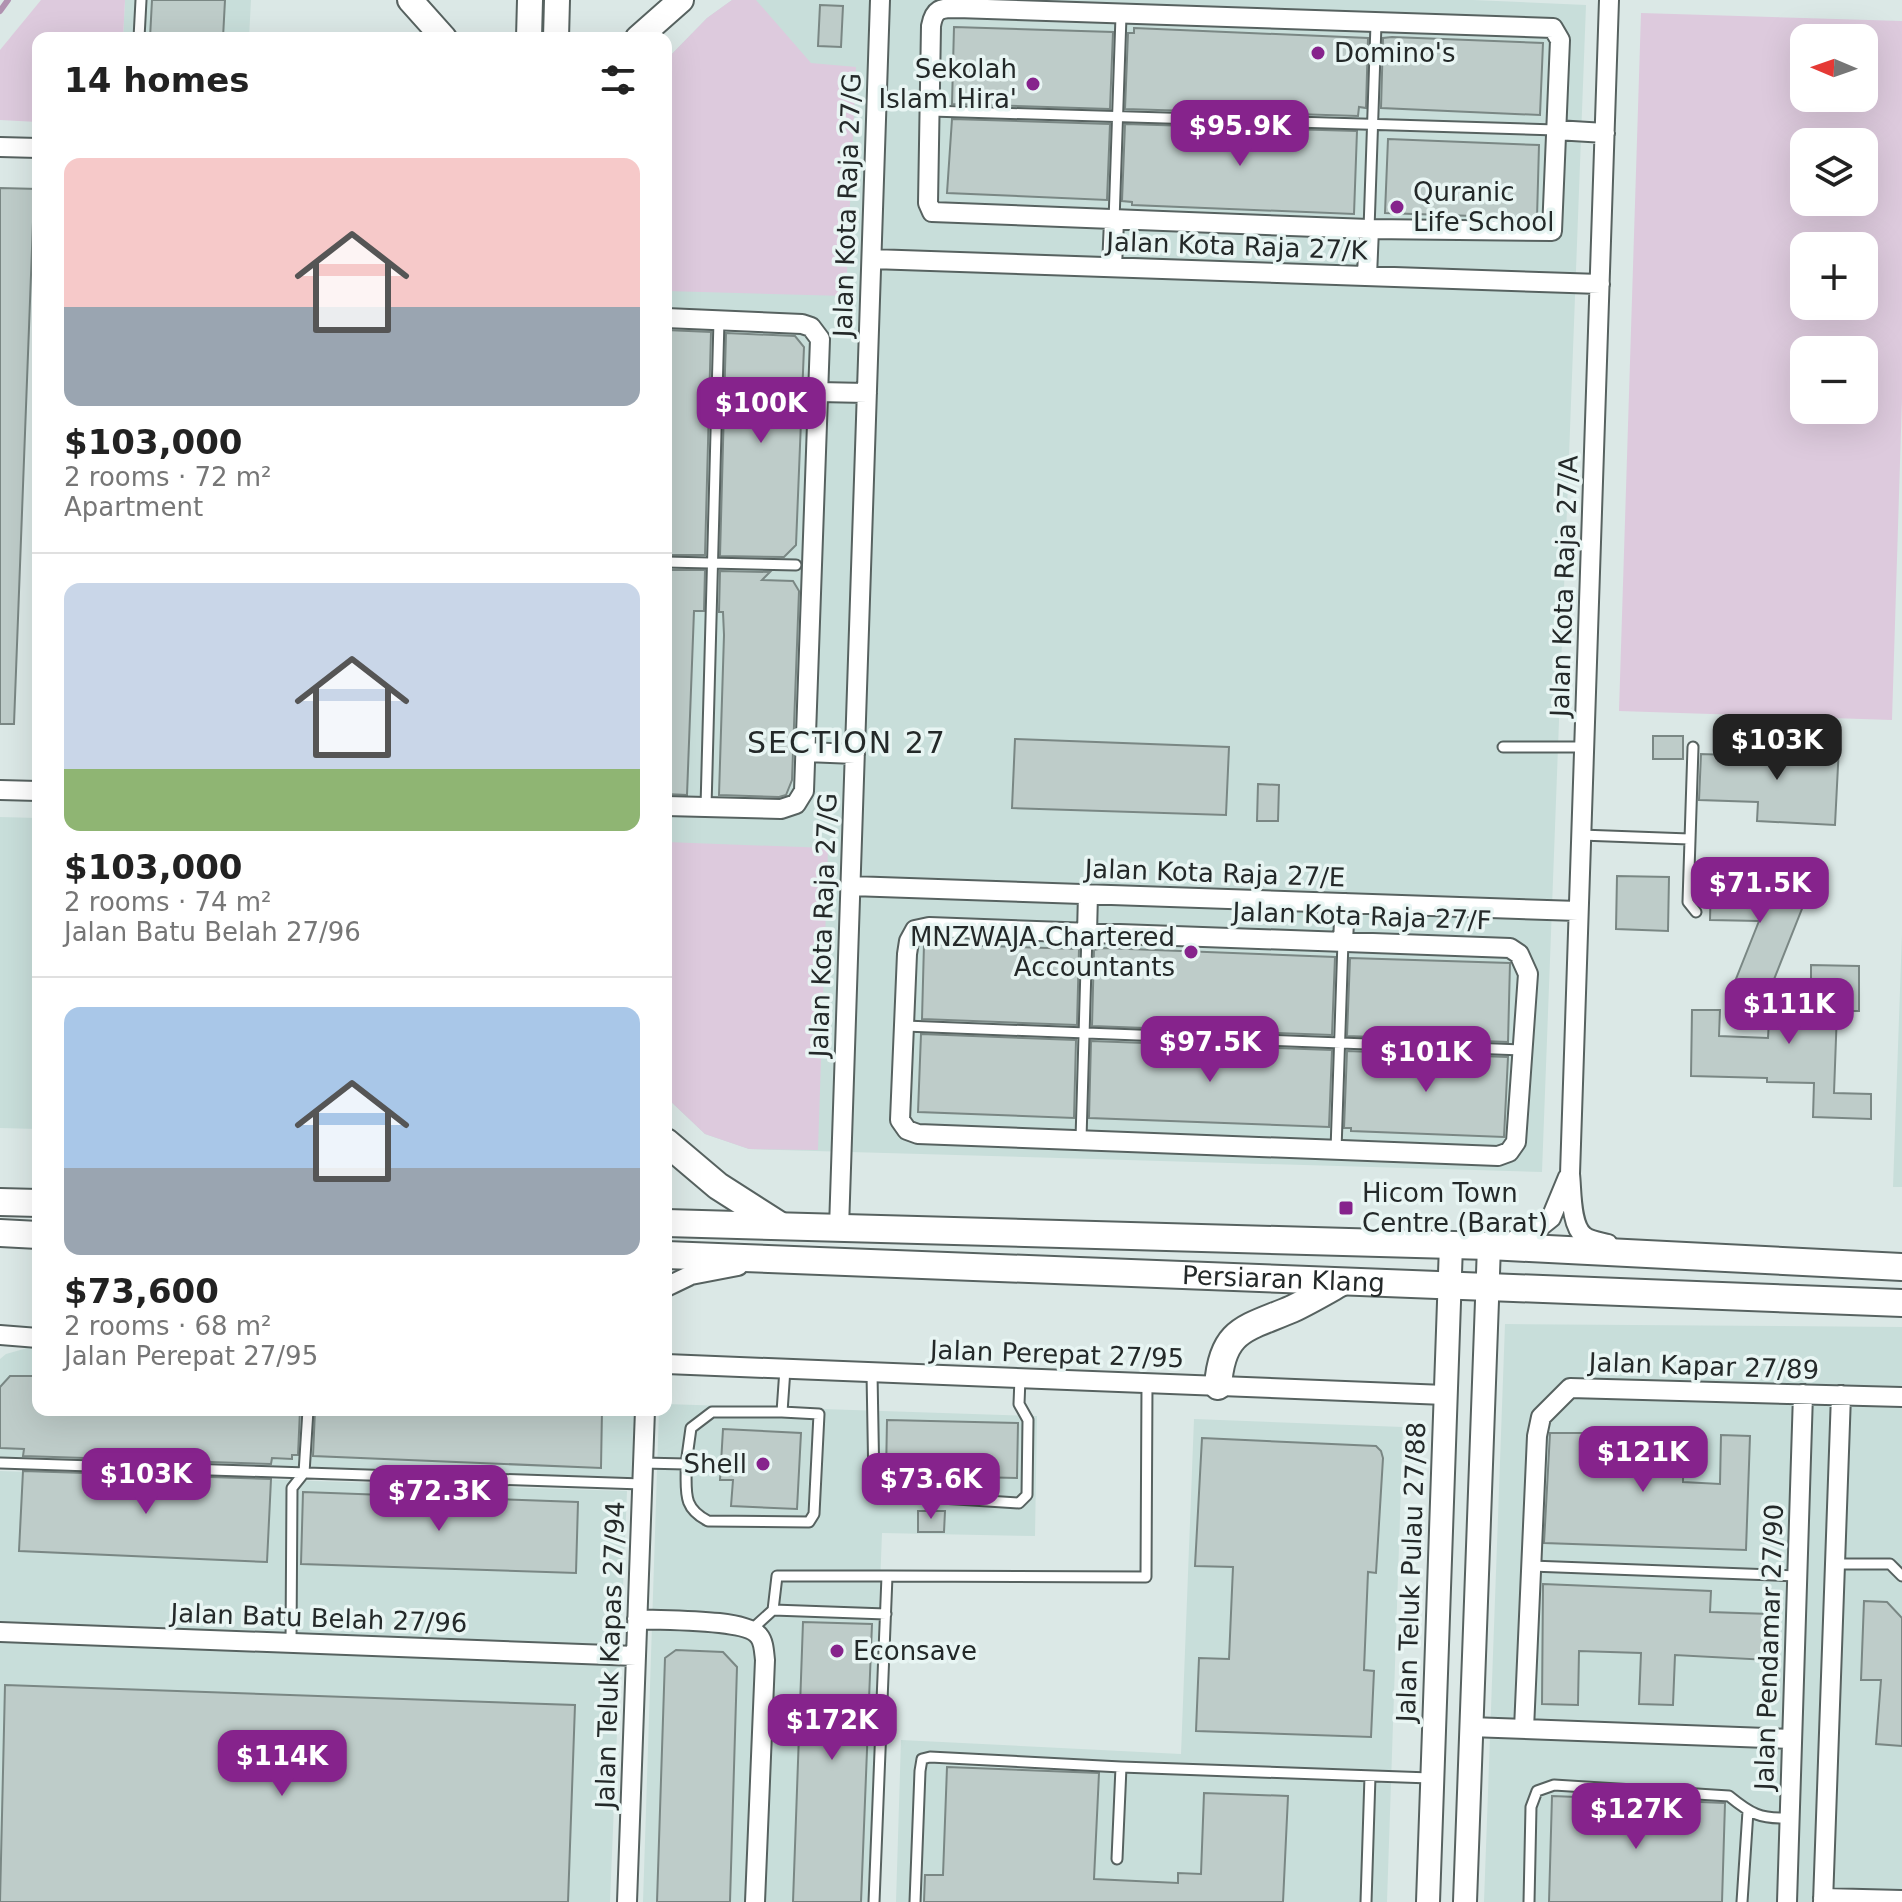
<!DOCTYPE html>
<meta charset="utf-8">
<style>
:root{--surface:#fff;--page:#f6f6f6;--text:#222;--muted:#767676;--line:#e0e0e0;--accent:#86238c}
body{margin:0;font-family:"DejaVu Sans",sans-serif;background:var(--page);color:var(--text);height:100vh;display:flex;flex-direction:column;font-size:30px;white-space:nowrap}
*{box-sizing:border-box;margin:0}
p{font-size:26px;color:var(--muted)}
.icon{flex:none;width:44px;height:44px;fill:none;stroke:currentColor;stroke-width:2;stroke-linecap:round;stroke-linejoin:round}
.map{position:relative;flex:1;overflow:hidden}
.details{position:absolute;left:32px;top:32px;width:640px;height:1384px;display:flex;flex-direction:column;background:var(--surface);border-radius:16px;box-shadow:0 8px 32px #0002}
.details>*{flex:none}
.needle{width:52px;rotate:272deg}
.buttons{position:absolute;left:1790px;top:24px;display:grid;gap:16px}
.buttons a{display:grid;place-items:center;width:88px;height:88px;border-radius:16px;background:var(--surface);box-shadow:0 8px 32px #0002;font-size:40px}
.price{position:absolute;translate:-50% -68px;padding:0 18px;border-radius:16px;background:var(--accent);color:#fff;font-size:26px;line-height:52px;filter:drop-shadow(0 2px 4px #0008)}
.price::after{content:'';position:absolute;left:50%;top:48px;width:24px;height:18px;margin-left:-12px;background:inherit;clip-path:polygon(0 0,100% 0,50% 100%)}
.price.current{background:#222;color:#fff}
ul{padding:0;list-style:none}
li{display:grid;align-content:center;gap:16px;height:424px;padding:0 32px}
li+li{border-top:2px solid var(--line)}
li span{display:grid;place-items:center;height:248px;border-radius:16px;color:#555}
li>.icon{margin-inline-start:auto}
span .icon{width:144px;height:144px;fill:#fffc;stroke-width:1}
li b{font-size:34px}
h2{display:flex;justify-content:space-between;align-items:center;height:96px;padding:0 32px;font-size:34px}
.map>svg:first-child{display:block}
</style>
<div class="map">
<svg width="1902" height="1902" viewBox="0 0 1902 1902">
<rect width="100%" height="100%" fill="#dbe8e6"/>
<path fill="#c8deda" d="M125,0H251L249,38H123Z
M732,0H1473L1586,5L1542,1172L749,1149L705,1134L666,1097V60L707,18Z
M0,817L38,818V1129L0,1128Z
M1902,934V1187H1893Z
M1505,1324L1902,1327V1902H1484Z
M38,1345V1410H636L634,1479L0,1457V1359L6,1354Z
M666,1404L1037,1416L1035,1536L882,1533L868,1902H643L659,1410H666Z
M1194,1419L1403,1427L1387,1902H896L901,1740L1181,1754Z
M0,1471L627,1491L610,1902H0Z"/>
<path fill="#ddcadd" fill-rule="evenodd" d="M41,0H125L123,38H38V122L0,120V50Z
M732,0H756L811,63L856,67L846,296L666,291V60L707,18Z
M1641,13L1902,21V398L1892,720L1619,711ZM1804,38H1864V98H1804ZM1804,142H1864V202H1804ZM1864,246V306H1804V246ZM1804,350H1864V410H1804Z
M666,842L828,848L818,1150L749,1149L705,1134L666,1097Z"/>
<g fill="none" stroke-linecap="round" stroke-linejoin="round">
<path stroke="#b092b0" stroke-width="6" d="M0,11L8,0"/>
</g>
<path fill="#beccc9" stroke="#7a8784" stroke-width="2" d="M152,0H225L223,38H150Z
M820,5L843,6L841,47L818,46Z
M954,27L1113,32L1110,109L952,104Z
M1134,28L1368,38L1366,108L1359,107L1358,116L1125,109L1128,33H1134Z
M1392,37L1543,43L1540,115L1381,108L1383,38Z
M952,119L1110,124L1107,200L947,193Z
M1125,124L1357,131L1354,214L1132,205V202L1122,201Z
M1388,139L1539,145L1537,218L1385,213Z
M0,188L38,189L36,222H33L14,724H0Z
M666,330L711,332L705,555H666Z
M726,333L795,336L804,347L796,545L784,557L720,556Z
M666,570H705L704,611H694L687,795L666,794Z
M720,571L770,572L762,580L793,581L799,591L792,780L786,795L779,797L719,795L724,635L723,612H719Z
M1653,736H1683V759H1653Z
M1015,739L1229,747L1226,815L1012,808Z
M1761,741L1839,746L1835,825L1757,821L1758,802L1699,800L1701,754L1760,756Z
M1258,784L1279,785L1278,821H1257Z
M1617,876L1669,877L1668,931L1616,929Z
M1711,879L1813,881L1765,1002L1732,989L1759,921L1710,920Z
M924,944L1079,949L1077,1025L922,1019Z
M1103,948L1335,957L1332,1035L1092,1026L1094,950Z
M1350,958L1510,963L1508,1042L1347,1036Z
M1811,965L1859,966V1011H1837L1834,1093L1871,1094V1119L1813,1117L1814,1083L1767,1082V1078L1691,1076L1692,1010H1720L1719,1036L1768,1038L1769,1020L1811,1021Z
M921,1034L1076,1040L1074,1118L918,1112Z
M1091,1041L1332,1050L1329,1127L1089,1118Z
M1347,1051L1508,1057L1504,1137L1351,1131V1128H1344Z
M10,1376H38V1410H300L298,1455H292V1459L272,1458L271,1464L23,1456L24,1449L0,1448V1387Z
M315,1410H602L601,1468L313,1456Z
M887,1420L1018,1423L1017,1478L886,1475Z
M723,1429L801,1433L797,1509L731,1506L733,1480H720Z
M1550,1433H1613V1435L1684,1438L1683,1482L1720,1484L1721,1435L1750,1436L1746,1550L1544,1543Z
M1202,1438L1376,1446L1381,1451L1383,1458L1376,1573L1368,1572L1364,1670L1374,1671L1371,1737L1196,1731L1199,1658L1229,1659L1233,1567L1195,1566Z
M23,1471L271,1479L267,1562L19,1551Z
M303,1492L578,1502L576,1573L301,1564Z
M918,1511H945L944,1532H918Z
M1543,1584L1711,1591L1710,1612L1770,1614L1768,1660L1675,1655L1673,1705L1639,1704L1641,1653L1579,1651L1578,1705L1542,1704Z
M1864,1601L1887,1602L1902,1618V1746L1876,1744L1881,1680H1861Z
M803,1622L872,1624L861,1902H793Z
M676,1650L723,1652L737,1667L730,1902H657L665,1658Z
M5,1685L575,1705L568,1902H0Z
M947,1767L1099,1773L1094,1879L1178,1883V1873L1201,1874L1204,1793L1288,1796L1283,1902H924L925,1875H943Z
M1552,1796L1725,1803L1722,1902H1549Z"/>
<g fill="none" stroke-linecap="round" stroke-linejoin="round">
<defs>
<path id="service" d="M139,38L141,0
M931,111L1556,130
M1114,221L1121,16
M1369,229L1376,24
M666,562L796,565
M1503,747H1584
M1693,747L1688,902L1696,912
M706,807L719,320
M1581,835L1689,839
M905,1026L1522,1050
M1081,1139L1087,933
M1336,1150L1343,941
M872,1373L874,1486L879,1494L1019,1503L1027,1495L1028,1420L1019,1404L1020,1378
M0,1463L642,1484
M643,1463L686,1464L691,1428L712,1412H782L785,1369
M686,1464C687,1491 681,1507 708,1521L809,1522L814,1514L819,1414L782,1412
M1835,1564H1890L1902,1576
M1531,1566L1797,1576
M887,1576L1146,1577L1147,1384
M773,1610L777,1576H887L874,1902
M752,1629L773,1610L886,1614
M291,1643L292,1488L304,1473L308,1410
M1117,1859L1121,1767
M915,1902L920,1771L922,1759L930,1757L1121,1767L1430,1778
M1366,1902L1370,1776
M1529,1902L1531,1807L1537,1791L1554,1785L1729,1796C1751,1814 1760,1819 1789,1818
M1742,1902L1748,1811"/>
<path id="minor" d="M957,8L1553,28L1560,40L1552,231L1369,229L932,212L928,203L931,26C934,9 940,8 957,8Z
M1556,130L1605,133
M0,147L38,148
M872,259L1600,284
M1112,267L1114,221
M1367,276L1369,229
M666,318L802,324L811,327L820,339L804,791L796,804L781,809L666,806
M818,392L867,393
M806,752L855,754
M0,790L38,791
M851,886L1578,911
M929,927L1510,948L1519,954L1528,974L1516,1142L1509,1152L1498,1156L918,1134L907,1130L900,1120L907,954L909,941L915,930Z
M1087,933L1088,894
M1343,941L1345,903
M839,1228L880,0
M1608,1244C1601,1242 1590,1241 1584,1236C1570,1225 1572,1190 1570,1174L1609,0
M1505,1245L1541,1226L1551,1218L1568,1177
M666,1287L691,1275L738,1266
M0,1335L38,1338
M666,1364L1445,1395
M637,1619C661,1621 746,1618 759,1636C764,1642 764,1652 765,1660L755,1902
M0,1632L636,1656
M1470,1727L1792,1739
M1524,1729L1537,1436L1541,1417L1570,1388L1902,1397
M1823,1898L1902,1900
M627,1902L645,1410
M1787,1902L1803,1394
M1823,1902L1841,1395"/>
<path id="tertiary" d="M1428,1902L1451,1245
M1465,1902L1489,1246"/>
<path id="secondary" d="M410,0L444,38
M529,38L530,0
M556,38L557,0
M638,38L681,0"/>
<g id="primary">
<path d="M666,1142L718,1186L779,1225"/>
<path d="M0,1202L38,1203"/>
<path d="M666,1223L1489,1246L1902,1267"/>
<path d="M0,1233L38,1235"/>
<path id="s1" d="M666,1255L1902,1303"/>
<path d="M1218,1386C1222,1329 1245,1329 1292,1309C1309,1301 1326,1291 1342,1282"/>
</g>
</defs>
<use href="#service" stroke="#576260" stroke-width="13"/>
<use href="#minor" stroke="#576260" stroke-width="22"/>
<use href="#tertiary" stroke="#576260" stroke-width="26"/>
<use href="#secondary" stroke="#576260" stroke-width="28"/>
<use href="#primary" stroke="#576260" stroke-width="30"/>
<use href="#service" stroke="#fff" stroke-width="9"/>
<use href="#minor" stroke="#fff" stroke-width="18"/>
<use href="#tertiary" stroke="#fff" stroke-width="22"/>
<use href="#secondary" stroke="#fff" stroke-width="24"/>
<use href="#primary" stroke="#fff" stroke-width="26"/>
</g>
<g fill="#86238c" stroke="#e8f5f3" stroke-width="3">
<circle cx="1318" cy="53" r="8"/>
<circle cx="1033" cy="84" r="8"/>
<circle cx="1397" cy="207" r="8"/>
<circle cx="1191" cy="952" r="8"/>
<rect x="1338" y="1200" width="16" height="16" rx="4"/>
<circle cx="763" cy="1464" r="8"/>
<circle cx="837" cy="1651" r="8"/>
</g>
<g text-anchor="middle" stroke-width="7" stroke-linejoin="round" paint-order="stroke">
<g font-size="26" fill="#242929" stroke="#e8f5f3" text-anchor="start">
<text x="1334" y="62">Domino's</text>
<text x="1017" y="78" text-anchor="end">Sekolah<tspan x="1017" dy="30">Islam Hira'</tspan></text>
<text x="1413" y="201">Quranic<tspan x="1413" dy="30">Life School</tspan></text>
<text x="1175" y="946" text-anchor="end">MNZWAJA Chartered<tspan x="1175" dy="30">Accountants</tspan></text>
<text x="1362" y="1202">Hicom Town<tspan x="1362" dy="30">Centre (Barat)</tspan></text>
<text x="747" y="1473" text-anchor="end">Shell</text>
<text x="853" y="1660">Econsave</text>
</g>
<g font-size="26" fill="#242929" stroke="#e8f5f3">
<text transform="translate(847 205) rotate(-88)" y="9">Jalan Kota Raja 27/G</text>
<text transform="translate(1237 246) rotate(2)" y="9">Jalan Kota Raja 27/K</text>
<text transform="translate(1564 586) rotate(-88)" y="9">Jalan Kota Raja 27/A</text>
<text transform="translate(1215 873) rotate(2)" y="9">Jalan Kota Raja 27/E</text>
<text transform="translate(1362 916) rotate(2)" y="9">Jalan Kota Raja 27/F</text>
<text transform="translate(823 925) rotate(-88)" y="9">Jalan Kota Raja 27/G</text>
<text dy="9" stroke="none"><textPath href="#s1" startOffset="618">Persiaran Klang</textPath></text>
<text transform="translate(1057 1354) rotate(2)" y="9">Jalan Perepat 27/95</text>
<text transform="translate(1704 1366) rotate(2)" y="9">Jalan Kapar 27/89</text>
<text transform="translate(1411 1572) rotate(-88)" y="9">Jalan Teluk Pulau 27/88</text>
<text transform="translate(319 1618) rotate(2)" y="9">Jalan Batu Belah 27/96</text>
<text transform="translate(1769 1647) rotate(-88)" y="9">Jalan Pendamar 27/90</text>
<text transform="translate(610 1655) rotate(-88)" y="9">Jalan Teluk Kapas 27/94</text>
</g>
<g font-size="30" letter-spacing="2" fill="#242929" stroke="#e8f5f3">
<text x="847" y="753">SECTION 27</text>
</g>
</g>
</svg>
<div class="buttons">
<a><svg class="needle" viewBox="-14 -14 28 28"><path d="M0-13l5 13h-10z" fill="#e53935"/><path d="M0 13l5-13h-10z" fill="#767676"/></svg></a>
<a><svg class="icon" aria-label="layers" viewBox="0 0 24 24"><path d="M12 4l9 5-9 5-9-5zM3 14l9 5 9-5"/></svg></a>
<a>+</a>
<a>−</a>
</div>
<b class="price" style="left:1240px;top:168px">$95.9K</b>
<b class="price" style="left:761px;top:445px">$100K</b>
<b class="price current" style="left:1777px;top:782px">$103K</b>
<b class="price" style="left:1760px;top:925px">$71.5K</b>
<b class="price" style="left:1789px;top:1046px">$111K</b>
<b class="price" style="left:1210px;top:1084px">$97.5K</b>
<b class="price" style="left:1426px;top:1094px">$101K</b>
<b class="price" style="left:1643px;top:1494px">$121K</b>
<b class="price" style="left:146px;top:1516px">$103K</b>
<b class="price" style="left:931px;top:1521px">$73.6K</b>
<b class="price" style="left:439px;top:1533px">$72.3K</b>
<b class="price" style="left:832px;top:1762px">$172K</b>
<b class="price" style="left:282px;top:1798px">$114K</b>
<b class="price" style="left:1636px;top:1851px">$127K</b>
<section class="details">
<h2>14 homes<svg class="icon" aria-label="filters" viewBox="0 0 24 24"><path d="M4 7h16M4 17h16"/><circle cx="9" cy="7" r="2"/><circle cx="15" cy="17" r="2"/></svg></h2>
<ul>
<li><span style="background:linear-gradient(#f6c9c9 60%,#9aa5b1 0)"><svg class="icon" aria-label="home" viewBox="0 0 24 24"><path d="M3 11l9-7 9 7M6 9v11h12V9"/></svg></span><div><b>$103,000</b><p>2 rooms · 72 m²</p><p>Apartment</p></div></li>
<li><span style="background:linear-gradient(#c9d6e8 75%,#8fb573 0)"><svg class="icon" aria-label="home" viewBox="0 0 24 24"><path d="M3 11l9-7 9 7M6 9v11h12V9"/></svg></span><div><b>$103,000</b><p>2 rooms · 74 m²</p><p>Jalan Batu Belah 27/96</p></div></li>
<li><span style="background:linear-gradient(#a9c7e8 65%,#9aa5b1 0)"><svg class="icon" aria-label="home" viewBox="0 0 24 24"><path d="M3 11l9-7 9 7M6 9v11h12V9"/></svg></span><div><b>$73,600</b><p>2 rooms · 68 m²</p><p>Jalan Perepat 27/95</p></div></li>
</ul>
</section>
</div>
